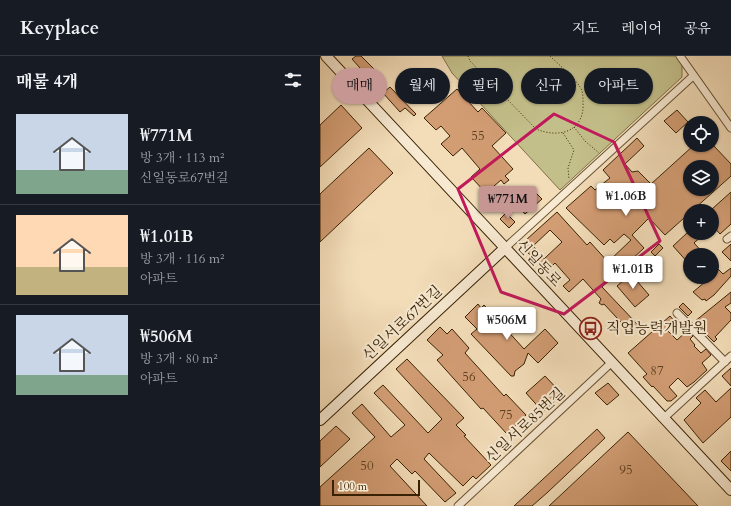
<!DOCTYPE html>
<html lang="ko">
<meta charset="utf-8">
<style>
:root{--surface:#171b24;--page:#20242c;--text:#f1f3f6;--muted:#9ea1a6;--line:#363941;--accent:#c59692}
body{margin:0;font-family:Cardo,"Noto Serif KR",serif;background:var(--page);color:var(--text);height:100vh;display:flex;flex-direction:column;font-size:15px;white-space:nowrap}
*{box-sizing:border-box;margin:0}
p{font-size:13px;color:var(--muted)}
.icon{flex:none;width:22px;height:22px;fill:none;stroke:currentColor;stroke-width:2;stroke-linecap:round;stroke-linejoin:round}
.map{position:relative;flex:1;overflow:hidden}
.details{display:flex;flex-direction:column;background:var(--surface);width:320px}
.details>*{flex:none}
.hud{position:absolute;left:12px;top:12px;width:339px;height:36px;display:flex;gap:8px}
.tools{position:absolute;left:363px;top:60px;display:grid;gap:8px}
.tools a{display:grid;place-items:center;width:36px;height:36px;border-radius:50%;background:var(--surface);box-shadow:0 1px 3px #0004;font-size:20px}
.scale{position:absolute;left:12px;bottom:10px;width:88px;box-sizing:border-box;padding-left:4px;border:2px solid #382203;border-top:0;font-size:11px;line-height:14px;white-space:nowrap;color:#382203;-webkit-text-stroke:3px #f7e9d2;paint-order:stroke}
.price{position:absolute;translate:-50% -34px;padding:0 9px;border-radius:4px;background:#fff;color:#222;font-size:13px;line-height:26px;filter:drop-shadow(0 1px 2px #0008)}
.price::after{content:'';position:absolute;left:50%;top:24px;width:12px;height:9px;margin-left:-6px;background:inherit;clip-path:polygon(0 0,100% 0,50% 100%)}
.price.active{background:var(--accent);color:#111}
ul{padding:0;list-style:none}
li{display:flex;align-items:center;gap:12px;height:100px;padding:0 16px}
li+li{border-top:1px solid var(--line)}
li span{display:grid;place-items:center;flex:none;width:112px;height:80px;border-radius:0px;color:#555}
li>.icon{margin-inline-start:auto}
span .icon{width:48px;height:48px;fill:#fffc;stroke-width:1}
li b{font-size:17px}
h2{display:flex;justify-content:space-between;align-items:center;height:48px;padding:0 16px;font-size:17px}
.pill{padding:0 14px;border-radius:18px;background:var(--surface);box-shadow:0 1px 3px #0004;font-size:14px;line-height:36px}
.pill.active{background:var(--accent);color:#111}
header{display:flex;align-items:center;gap:24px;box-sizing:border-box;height:56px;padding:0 20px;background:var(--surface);border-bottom:1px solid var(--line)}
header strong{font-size:19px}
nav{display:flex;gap:22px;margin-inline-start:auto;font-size:14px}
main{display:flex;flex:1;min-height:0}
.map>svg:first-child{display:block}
</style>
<header>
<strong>Keyplace</strong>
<nav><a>지도</a><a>레이어</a><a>공유</a></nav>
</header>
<main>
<section class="details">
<h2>매물 4개<svg class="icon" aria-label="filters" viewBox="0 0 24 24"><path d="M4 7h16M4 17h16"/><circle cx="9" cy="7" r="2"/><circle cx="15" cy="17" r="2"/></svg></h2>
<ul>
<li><span style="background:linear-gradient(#c9d6e8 70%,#7fa58c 0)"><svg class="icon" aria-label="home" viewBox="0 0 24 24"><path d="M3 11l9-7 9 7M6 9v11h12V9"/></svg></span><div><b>₩771M</b><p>방 3개 · 113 m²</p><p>신일동로67번길</p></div></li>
<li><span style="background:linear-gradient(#ffd9b3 65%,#c2b280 0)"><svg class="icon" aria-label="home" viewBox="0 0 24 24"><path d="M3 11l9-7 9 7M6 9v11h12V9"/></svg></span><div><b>₩1.01B</b><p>방 3개 · 116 m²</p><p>아파트</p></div></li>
<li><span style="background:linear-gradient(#c9d6e8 75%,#7fa58c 0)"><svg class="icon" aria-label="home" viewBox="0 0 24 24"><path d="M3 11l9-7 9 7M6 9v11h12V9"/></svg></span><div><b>₩506M</b><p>방 3개 · 80 m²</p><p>아파트</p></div></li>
</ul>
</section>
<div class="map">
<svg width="411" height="450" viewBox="0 0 411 450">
<rect width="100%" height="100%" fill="#f3ddb9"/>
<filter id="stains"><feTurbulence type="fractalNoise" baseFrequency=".005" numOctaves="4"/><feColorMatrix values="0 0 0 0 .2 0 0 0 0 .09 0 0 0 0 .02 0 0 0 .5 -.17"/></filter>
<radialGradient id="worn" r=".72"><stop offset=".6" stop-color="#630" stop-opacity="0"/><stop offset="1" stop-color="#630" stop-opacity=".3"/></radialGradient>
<path fill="#c3bf8a" stroke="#7e7046" d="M122,0H359L362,5V21L240,134L132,17Z"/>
<path fill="#d39d74" stroke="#382203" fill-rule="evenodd" d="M36,0H41L55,14L48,21L32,3Z
M70,31L96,58L94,60L85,52L80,56L63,37Z
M137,33L158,56L162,52L186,77L172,90L193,113L185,120L189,124L184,128L181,124L166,137L151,121L160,113L142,92L133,100L121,88L130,80L121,70L116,74L104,62Z
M21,49L42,72L0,111V69Z
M357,54L368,66L356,77L344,65Z
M317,82L324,90L305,108L312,116L318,115L331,128L374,89H393L411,108V120L345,179L329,162L312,179L324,192L282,231L318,269L310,276L284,248L282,249L279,247L281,243L263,223L249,236L243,230L250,224L235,207L227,215L203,192V188L208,185L206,184L237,156L267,189L270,186L288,206L311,184L304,178L294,187L290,183L284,189L246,152L271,130L275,134L290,122L283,114ZM370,111H392V133H370ZM230,174L242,186L224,203L213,190Z
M49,92L73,117L0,186V138Z
M212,133L222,143L205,158L196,148Z
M411,136V168L400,178L392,169V153Z
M186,157L195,166L189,172L180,163Z
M367,177H385L374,187L385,199H370V209L353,190Z
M339,188L343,192L335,200L331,196Z
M411,188V205L402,196Z
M392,207L403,218L411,212V220L394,239L386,245L385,243L382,244L373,236L385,226L381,221H392Z
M311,218L329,239L315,251L297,230Z
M411,236V247L405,251L411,257V264L395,281L397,283L394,286L374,266Z
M363,247L372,256L368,260L359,251Z
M158,248L161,252L164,249L204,293L225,273L238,287L218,307L208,297L204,308L195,315L194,320H191L151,278L157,273L145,261Z
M350,260L355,266L347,274L357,284L367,275L373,280L370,283L375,289L374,290L381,297L386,293L391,299L382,307L387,314L374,326L367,331L358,322L349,331L357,340L351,345H347L333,330L332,331L323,321L327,318L308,297Z
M120,271L127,278L132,273L149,292L145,297L184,340L186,338L206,359L187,378L163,352L161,353L117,304L123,299L107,284Z
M87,303L144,362L136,369L146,379L144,380L171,409L156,423L153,420L143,430L109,397L104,403L136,437L125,446L95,415L92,418L77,403L70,410L107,450H0V431L55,381L32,357L42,348L71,381L85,369L54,337L63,329L108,377L122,363L76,313Z
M411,312V330L402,320Z
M225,320L242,338L223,356L206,337Z
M288,327L299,339L287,349L275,337Z
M411,332V361L383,387L364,364L381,347L376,342L385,334L396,346Z
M16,370L30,383L0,411V385Z
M277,373L285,382L228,436L212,450H194Z
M308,376L378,450H229Z
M411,395V415L401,405Z"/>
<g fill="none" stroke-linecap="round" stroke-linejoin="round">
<defs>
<path id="minor" d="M360,0L411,72
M407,183L411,180
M185,192L373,20
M357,257L405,306
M344,362L411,300
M138,450L291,307"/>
<path id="secondary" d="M6,0L411,434
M0,364L185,192"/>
</defs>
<use href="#minor" stroke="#675130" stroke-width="9"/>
<use href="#secondary" stroke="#382203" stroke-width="12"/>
<path stroke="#382203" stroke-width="1" stroke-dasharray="1 2" stroke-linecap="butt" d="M148,0L150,5L216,73C240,83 265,75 263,46C263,41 263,35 260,31C254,21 239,9 230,0
M254,71L265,85L279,97
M243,77L254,94L248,112L249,123"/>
<use href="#minor" stroke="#f7e9d2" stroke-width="7"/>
<use href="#secondary" stroke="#f7e9d2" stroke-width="10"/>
</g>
<path fill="none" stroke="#c2185b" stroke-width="3" stroke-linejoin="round" d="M234,58L294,86L340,185L244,258L181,236L138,133Z"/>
<defs>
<symbol id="bus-ring" viewBox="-11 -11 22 22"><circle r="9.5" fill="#f7e9d2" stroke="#8f2418" stroke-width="1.5"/><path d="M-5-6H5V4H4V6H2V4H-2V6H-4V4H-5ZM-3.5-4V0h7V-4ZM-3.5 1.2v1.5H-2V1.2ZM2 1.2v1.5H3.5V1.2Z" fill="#8f2418"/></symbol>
</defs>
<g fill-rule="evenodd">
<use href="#bus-ring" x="258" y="260" width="25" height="25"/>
</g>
<g text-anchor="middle" stroke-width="4" stroke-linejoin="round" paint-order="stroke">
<g font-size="13" fill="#5f411f">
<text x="158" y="84">55</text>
<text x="337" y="319">87</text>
<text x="149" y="325">56</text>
<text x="186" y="363">75</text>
<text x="47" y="414">50</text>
<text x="306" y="418">95</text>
</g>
<g font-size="15" fill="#382203" stroke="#f7e9d2">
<text transform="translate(219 207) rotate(47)" y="5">신일동로</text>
<text transform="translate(82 267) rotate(-43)" y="5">신일서로67번길</text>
<text transform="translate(205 369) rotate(-43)" y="5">신일서로85번길</text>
</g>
<g font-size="15" fill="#382203" stroke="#f7e9d2" text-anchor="start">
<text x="286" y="277">직업능력개발원</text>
</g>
</g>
<rect width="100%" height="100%" filter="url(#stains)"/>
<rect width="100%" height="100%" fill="url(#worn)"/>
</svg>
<div class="tools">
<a><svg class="icon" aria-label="locate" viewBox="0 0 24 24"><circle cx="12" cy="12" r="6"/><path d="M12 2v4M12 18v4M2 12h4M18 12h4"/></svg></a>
<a><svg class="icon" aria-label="layers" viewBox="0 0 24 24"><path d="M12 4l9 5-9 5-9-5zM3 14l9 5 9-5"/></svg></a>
<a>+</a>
<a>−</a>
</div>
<div class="scale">100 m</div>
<b class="price" style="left:306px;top:161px">₩1.06B</b>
<b class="price active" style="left:188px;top:164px">₩771M</b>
<b class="price" style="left:313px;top:234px">₩1.01B</b>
<b class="price" style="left:187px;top:285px">₩506M</b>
<div class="hud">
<a class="pill active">매매</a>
<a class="pill">월세</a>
<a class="pill">필터</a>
<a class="pill">신규</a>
<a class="pill">아파트</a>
</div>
</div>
</main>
